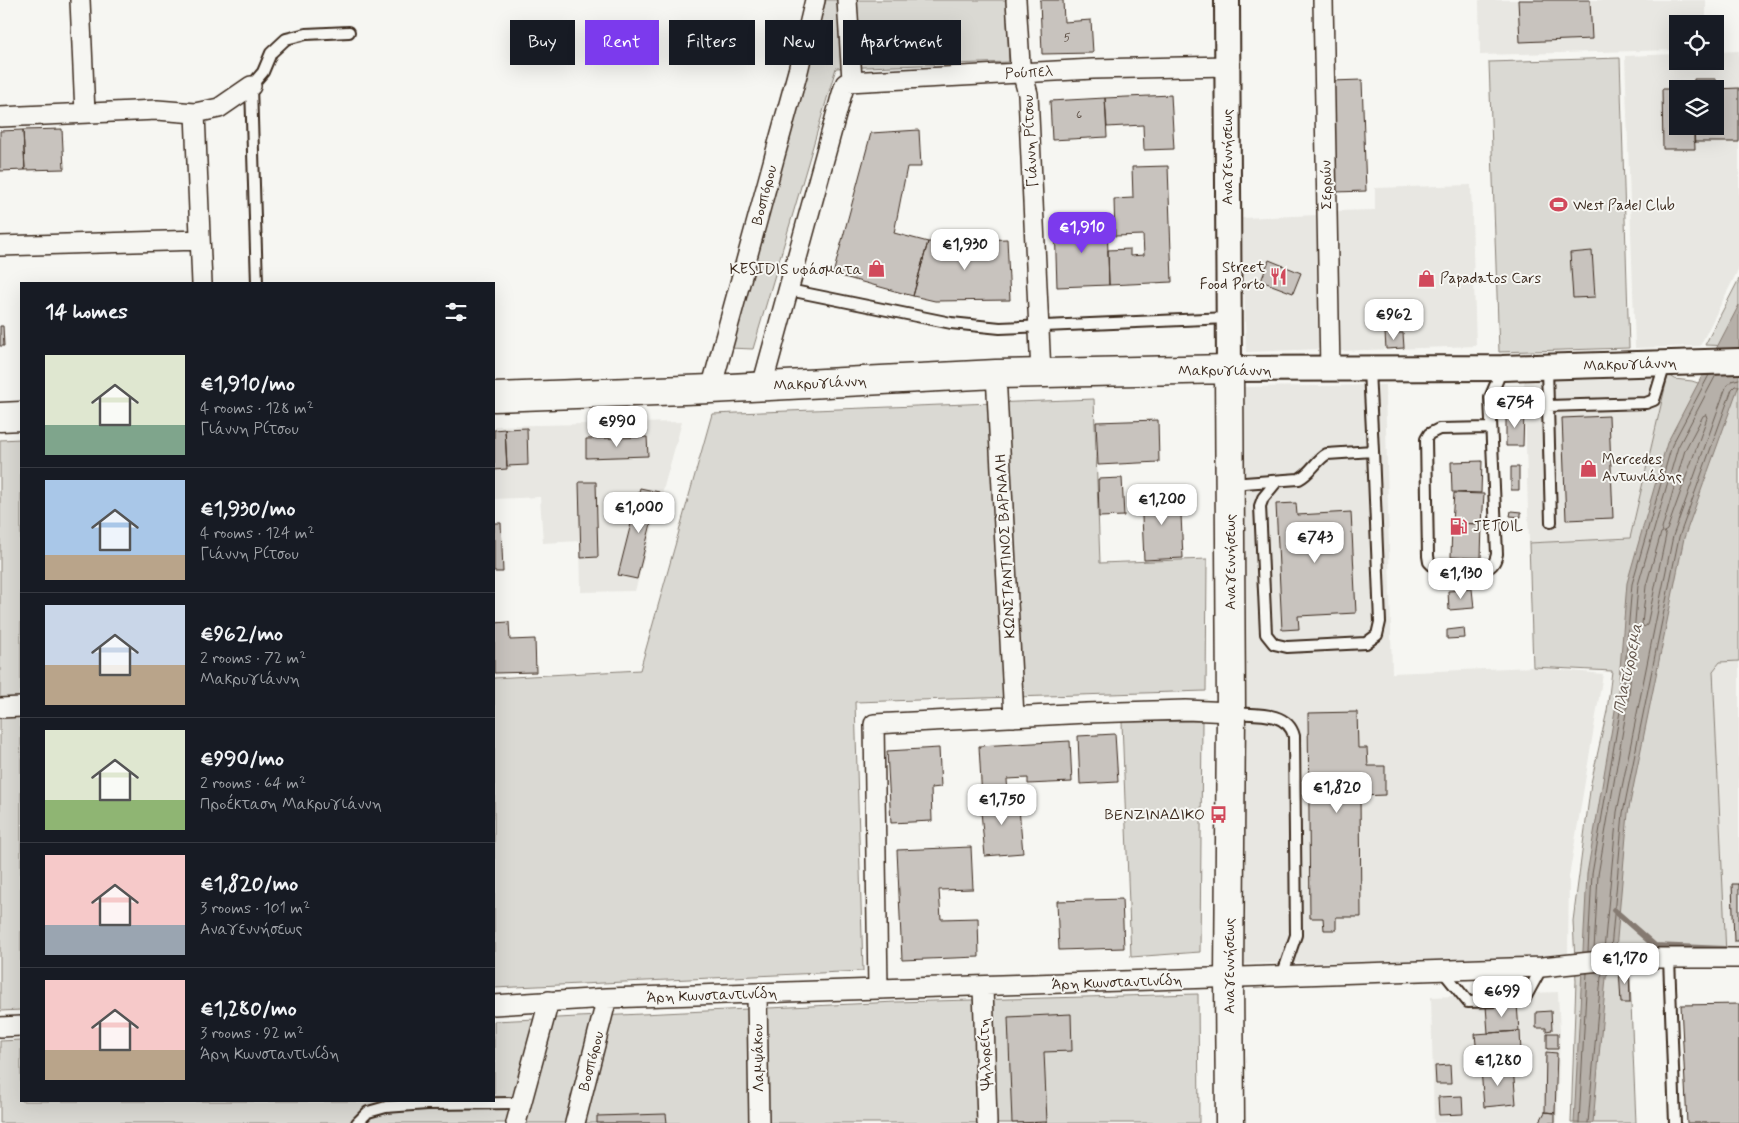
<!DOCTYPE html>
<meta charset="utf-8">
<style>
:root{--surface:#171b24;--page:#242831;--text:#f1f3f6;--muted:#9ea1a6;--line:#363941;--accent:#7c3aed}
body{margin:0;font-family:Mynerve,sans-serif;background:var(--page);color:var(--text);height:100vh;display:flex;flex-direction:column;font-size:19px;white-space:nowrap}
*{box-sizing:border-box;margin:0}
p{font-size:16px;color:var(--muted)}
.icon{flex:none;width:28px;height:28px;fill:none;stroke:currentColor;stroke-width:2;stroke-linecap:round;stroke-linejoin:round}
.map{position:relative;flex:1;overflow:hidden}
.side{position:absolute;left:20px;top:282px;width:475px;height:820px;display:flex;flex-direction:column;background:var(--surface);border-radius:0px;box-shadow:0 5px 20px #0002}
.side>*{flex:none}
.hud{position:absolute;left:510px;top:20px;width:475px;height:45px;display:flex;gap:10px}
.fabs{position:absolute;left:1669px;top:15px;display:grid;gap:10px}
.fabs a{display:grid;place-items:center;width:55px;height:55px;border-radius:0px;background:var(--surface);box-shadow:0 5px 20px #0002;font-size:25px}
.price{position:absolute;translate:-50% -42px;padding:0 11px;border-radius:10px;background:#fff;color:#222;font-size:16px;line-height:32px;filter:drop-shadow(0 1px 2px #0008)}
.price::after{content:'';position:absolute;left:50%;top:30px;width:15px;height:11px;margin-left:-8px;background:inherit;clip-path:polygon(0 0,100% 0,50% 100%)}
.price.active{background:var(--accent);color:#fff}
ul{padding:0;list-style:none}
li{display:flex;align-items:center;gap:15px;height:125px;padding:0 25px}
li+li{border-top:1px solid var(--line)}
li span{display:grid;place-items:center;flex:none;width:140px;height:100px;border-radius:0px;color:#555}
li>.icon{margin-inline-start:auto}
span .icon{width:60px;height:60px;fill:#fffc;stroke-width:1}
li b{font-size:21px}
h2{display:flex;justify-content:space-between;align-items:center;height:60px;padding:0 25px;font-size:21px}
.tag{padding:0 18px;border-radius:0px;background:var(--surface);box-shadow:0 5px 20px #0002;font-size:18px;line-height:45px}
.tag.active{background:var(--accent);color:#fff}
.map>svg:first-child{display:block}
</style>
<div class="map">
<svg width="1739" height="1123" viewBox="0 0 1739 1123">
<rect width="100%" height="100%" fill="#f6f6f2"/>
<filter id="ink" filterUnits="userSpaceOnUse"><feTurbulence type="fractalNoise" baseFrequency=".02" numOctaves="2"/><feDisplacementMap in="SourceGraphic" scale="10" xChannelSelector="R" yChannelSelector="G"/><feConvolveMatrix kernelMatrix="1 2 1 2 8 2 1 2 1" color-interpolation-filters="sRGB"/></filter>
<g filter="url(#ink)">
<path fill="#e8e7e2" fill-rule="evenodd" d="M1479,0H1706V24H1678L1677,50L1480,55Z
M1739,51V268L1700,346L1635,348L1625,56L1677,54L1678,61H1715V52ZM1678,89H1715V126H1678Z
M1471,185L1476,346L1339,351L1335,211L1375,210V188Z
M1318,215L1322,349L1246,352L1242,218Z
M1668,375L1630,538L1529,543L1524,381Z
M1385,385L1392,673L1533,667L1603,674L1569,877L1568,955L1395,961L1243,964V679L1240,387Z
M682,422L635,591L581,592L580,541L543,543L540,497L494,499V426Z
M1739,661V954L1726,955L1713,670L1720,662Z
M1558,992L1560,1033L1557,1123H1434L1431,997Z"/>
<path fill="#dad9d3" stroke="#8a8278" d="M826,0H1006L1009,62L836,68L753,349L729,348Z
M1620,58L1629,348L1499,352L1489,62Z
M1739,279V349L1731,346L1705,345Z
M1668,375L1674,379L1692,381L1704,385L1723,387L1739,385V661L1720,662L1713,671L1726,955L1629,956L1636,1123H1571L1576,981L1573,921L1591,783L1607,711L1612,671L1533,667L1529,543L1630,538Z
M1094,399L1100,563L1207,559L1206,691L855,702L863,971L494,988V678L640,670L712,414Z
M21,439V1010L0,1011V440Z
M1202,721L1200,952L1131,957L1122,722Z
M1198,994L1199,1123H0V1041L21,1040V1101H494V1021L896,1002Z"/>
<path fill="#b6b0a9" stroke="#857a71" d="M1739,305V385L1684,538L1628,813L1616,950L1606,978L1593,1123H1574L1587,874L1618,693L1627,583L1667,443Z"/>
<g fill="none" stroke-linecap="round" stroke-linejoin="round">
<path stroke="#6c6056" stroke-width="1" d="M1706,415L1707,418L1667,530L1664,532L1666,535L1647,625L1644,627L1642,624L1646,586L1661,533L1663,532L1662,529L1685,450L1703,416Z
M1611,949L1623,813L1679,537L1732,389L1735,386H1739
M1604,950L1617,812L1673,536L1726,387L1731,381L1739,379
M1594,951L1598,875L1629,695L1638,585L1678,447L1716,375
M1588,952L1592,874L1623,694L1632,584L1672,445L1709,375
M1579,1123L1587,973
M1588,1123L1601,977L1603,971"/>
<path stroke="#857a71" stroke-width="6" d="M1614,910L1655,946L1725,949"/>
</g>
<path fill="#c8c3be" stroke="#3b2a1e" d="M1040,0H1063L1064,22L1091,20L1093,53L1042,54Z
M1518,0H1590L1592,39L1520,42Z
M1694,79H1716V89H1694Z
M1362,80L1366,191L1335,192L1331,81Z
M1739,88V142H1694V126H1715V89Z
M1662,89H1678V126H1694L1695,149H1663Z
M1171,95L1174,149L1144,150L1143,125L1107,127L1105,98Z
M1105,98L1107,137L1052,140L1050,101Z
M62,129L64,169L25,170L23,130Z
M23,130L25,170L0,171V131Z
M919,130L921,167H907L894,233L928,242L913,296L833,274L871,133Z
M1168,166L1172,282L1109,285L1108,250L1130,249V256L1144,255L1143,235L1115,236L1114,199L1133,198L1132,167Z
M1107,222L1109,285L1057,287L1055,224Z
M1007,239L1010,300L935,301L913,296L928,242Z
M1592,251L1595,297L1573,298L1570,253Z
M1269,260L1301,273L1293,293L1261,281Z
M0,326H3L4,346H0Z
M1385,333H1403L1404,348L1386,349Z
M1506,413H1524L1523,446H1506Z
M1609,416L1613,518L1566,520L1562,418Z
M1158,420L1159,462L1098,465L1096,422Z
M527,428L528,465L507,466L505,429Z
M505,429L507,469L494,470V430Z
M647,437L648,456L586,458V439Z
M1482,461L1481,493L1452,492L1451,462Z
M1511,467H1519V490H1511Z
M1122,478L1124,516L1099,517L1098,479Z
M579,482H596L598,557L581,558Z
M640,488L659,492L637,579L618,575Z
M1180,493L1183,558L1144,560L1141,495Z
M1454,493L1484,494L1482,524L1452,523Z
M1296,503L1297,515L1351,512L1356,613L1298,616L1299,629L1282,630L1276,504Z
M1511,511L1521,512V517L1510,516Z
M494,523H501L503,572H494Z
M1452,523L1482,524L1481,558L1451,557Z
M1472,589L1474,608L1449,610L1448,591Z
M509,622L510,640L535,639L536,672L494,673V623Z
M1464,628L1465,638L1447,639V630Z
M1357,712L1358,748H1367L1368,766H1385V795L1360,796L1361,917H1336V930H1324L1323,918H1310L1308,713Z
M1115,734L1118,782L1080,784L1078,736Z
M1070,741L1072,782L1028,784V778L1007,779L1008,797L982,799L979,746Z
M939,748L941,787L931,788L932,821L891,823L887,751Z
M1018,797L1023,853L985,856L980,800Z
M971,847L973,889L939,890L941,919L978,918L979,957L902,960L897,850Z
M1732,884H1739V941H1734Z
M1122,899L1124,948L1059,950L1057,901Z
M1619,968H1629L1630,1003H1621Z
M1517,1004L1519,1031L1488,1033L1486,1006Z
M1739,1004V1123H1687L1681,1005Z
M1551,1011L1552,1030L1546,1031V1028H1536V1012Z
M1071,1014L1072,1051L1044,1052L1047,1122L1012,1123L1008,1017Z
M1520,1031L1521,1053L1477,1055L1475,1034Z
M1547,1033H1558V1049H1547Z
M1546,1052L1557,1053L1555,1113L1545,1112Z
M1450,1065L1451,1084H1436L1435,1066Z
M1513,1067L1516,1104L1484,1107L1481,1069Z
M1462,1096L1463,1114L1439,1115L1438,1097Z
M1545,1112L1555,1113V1123H1539Z
M666,1114L667,1123H597V1116Z"/>
<g fill="none" stroke-linecap="round" stroke-linejoin="round">
<defs>
<path id="service" d="M257,284L251,86L263,72L271,53L286,39L306,34L349,32
M789,290L951,323L1000,328L1228,318
M1547,367L1548,406L1646,403L1654,400L1665,364
M1369,370L1373,451
M1548,406L1551,522
M1491,428L1439,429L1429,434L1426,439L1428,556L1429,562L1437,570H1482C1491,568 1495,564 1497,554L1490,398L1502,369
M1231,484L1299,479C1311,473 1316,460 1327,454L1373,451L1380,622L1377,635L1366,643L1287,647L1274,644L1266,634L1260,506L1263,498L1277,481
M1233,713C1254,715 1287,710 1294,736L1296,935L1282,976
M1669,958L1675,1123
M1442,970L1468,1002L1524,1000L1542,967
M357,1123L368,1112L386,1107L427,1104L521,1103"/>
<path id="minor" d="M80,0L85,113
M847,0L852,80
M1016,0L1020,64L1028,94L1041,373
M1323,0L1330,370
M195,113L202,284
M0,117L157,110L195,113L219,108L251,86
M0,246L200,240
M996,374L1014,717
M762,386L841,97L845,84L848,82L1093,69L1227,66
M711,389L798,71L815,0
M0,708L21,707
M983,986L987,1123
M878,989L874,724L1087,713L1186,710L1231,712
M757,994L759,1123
M494,1005L607,998L1542,967L1630,958H1739
M0,1027L21,1026
M516,1123L549,1001
M575,1123L607,998"/>
<path id="tertiary" d="M1227,0L1229,369L1502,368L1739,361"/>
<path id="secondary" d="M494,397L711,389L996,374L1229,369L1231,712L1229,978L1230,1123
M0,417L21,416"/>
</defs>
<use href="#service" stroke="#3b2a1e" stroke-width="14"/>
<use href="#minor" stroke="#3b2a1e" stroke-width="22"/>
<use href="#tertiary" stroke="#3b2a1e" stroke-width="28"/>
<use href="#secondary" stroke="#3b2a1e" stroke-width="31"/>
<use href="#service" stroke="#f6f6f2" stroke-width="10"/>
<use href="#minor" stroke="#f6f6f2" stroke-width="19"/>
<use href="#tertiary" stroke="#f6f6f2" stroke-width="24"/>
<use href="#secondary" stroke="#f6f6f2" stroke-width="28"/>
</g>
</g>
<defs>
<symbol id="stadium-bare" viewBox="-9 -9 18 18"><path d="M0-5a6.5 5 0 1 0 0 10a6.5 5 0 1 0 0-10ZM-3.5-1.8h7v3.6h-7Z" fill="#d1495b" stroke="#f6f6f2" stroke-width="2.5" paint-order="stroke"/></symbol>
<symbol id="shop-bare" viewBox="-9 -9 18 18"><path d="M-5-2.5h2.3a2.7 3.5 0 0 1 5.4 0H5L5.5 6h-11ZM-1.5-2.5h3a1.5 2.3 0 0 0-3 0Z" fill="#d1495b" stroke="#f6f6f2" stroke-width="2.5" paint-order="stroke"/></symbol>
<symbol id="restaurant-bare" viewBox="-9 -9 18 18"><path d="M-5-6h1v4h1v-4h1v4h1v-4h1v5L-1.5 .5V6h-2V.5L-5-1ZM5-6V6H3V1.5H1.5Q1.5-4 5-6Z" fill="#d1495b" stroke="#f6f6f2" stroke-width="2.5" paint-order="stroke"/></symbol>
<symbol id="fuel-bare" viewBox="-9 -9 18 18"><path d="M-5.5-6h7V0h2V4h1.3V-2.5L3-4.5l.8-.8L6-3V5H2.5V1h-1V6h-7ZM-4.2-4.7v3.2H.2V-4.7Z" fill="#d1495b" stroke="#f6f6f2" stroke-width="2.5" paint-order="stroke"/></symbol>
<symbol id="bus-bare" viewBox="-9 -9 18 18"><path d="M-5-6H5V4H4V6H2V4H-2V6H-4V4H-5ZM-3.5-4V0h7V-4ZM-3.5 1.2v1.5H-2V1.2ZM2 1.2v1.5H3.5V1.2Z" fill="#d1495b" stroke="#f6f6f2" stroke-width="2.5" paint-order="stroke"/></symbol>
</defs>
<g fill-rule="evenodd">
<use href="#stadium-bare" x="1546" y="192" width="25" height="25"/>
<use href="#shop-bare" x="864" y="256" width="25" height="25"/>
<use href="#restaurant-bare" x="1266" y="264" width="25" height="25"/>
<use href="#shop-bare" x="1414" y="266" width="25" height="25"/>
<use href="#shop-bare" x="1576" y="456" width="25" height="25"/>
<use href="#fuel-bare" x="1446" y="514" width="25" height="25"/>
<use href="#bus-bare" x="1206" y="802" width="25" height="25"/>
</g>
<g text-anchor="middle" stroke-width="4" stroke-linejoin="round" paint-order="stroke">
<g font-size="12" fill="#5e5046">
<text x="1067" y="41">5</text>
<text x="1079" y="118">6</text>
</g>
<g font-size="15" fill="#3b2a1e" stroke="#f6f6f2">
<text transform="translate(1029 72) rotate(-3)" y="5">Ρούπελ</text>
<text transform="translate(1030 141) rotate(-93)" y="5">Γιάννη Ρίτσου</text>
<text transform="translate(1227 157) rotate(-90)" y="5">Αναγεννήσεως</text>
<text transform="translate(1326 185) rotate(-91)" y="5">Σερρών</text>
<text transform="translate(764 195) rotate(-75)" y="5">Βοσπόρου</text>
<text transform="translate(1630 364) rotate(-2)" y="5">Μακρυγιάννη</text>
<text x="1225" y="375">Μακρυγιάννη</text>
<text transform="translate(820 383) rotate(-3)" y="5">Μακρυγιάννη</text>
<text transform="translate(1005 546) rotate(-93)" y="5">ΚΩΝΣΤΑΝΤΙΝΟΣ ΒΑΡΝΑΛΗ</text>
<text transform="translate(1230 562) rotate(-90)" y="5">Αναγεννήσεως</text>
<text transform="translate(1229 966) rotate(-90)" y="5">Αναγεννήσεως</text>
<text transform="translate(1117 982) rotate(-2)" y="5">Άρη Κωνσταντινίδη</text>
<text transform="translate(712 995) rotate(-2)" y="5">Άρη Κωνσταντινίδη</text>
<text transform="translate(985 1054) rotate(-92)" y="5">Ψηλορείτη</text>
<text transform="translate(758 1058) rotate(-91)" y="5">Λαμψάκου</text>
<text transform="translate(591 1061) rotate(-75)" y="5">Βοσπόρου</text>
</g>
<g font-size="15" fill="#3b2a1e" stroke="#f6f6f2" text-anchor="start">
<text x="1573" y="210">West Padel Club</text>
<text x="1265" y="272" text-anchor="end">Street<tspan x="1265" dy="17">Food Porto</tspan></text>
<text x="862" y="274" text-anchor="end">KESIDIS υφάσματα</text>
<text x="1440" y="283">Papadatos Cars</text>
<text x="1602" y="464">Mercedes<tspan x="1602" dy="17">Αντωνιάδης</tspan></text>
<text x="1473" y="531">JETOIL</text>
<text x="1205" y="819" text-anchor="end">ΒΕΝΖΙΝΑΔΙΚΟ</text>
</g>
<g font-size="16" font-style="italic" fill="#605248" stroke="#f6f6f2">
<text transform="translate(1627 668) rotate(-78)" y="6">Πλατύρρεμα</text>
</g>
</g>
</svg>
<div class="fabs">
<a><svg class="icon" aria-label="locate" viewBox="0 0 24 24"><circle cx="12" cy="12" r="6"/><path d="M12 2v4M12 18v4M2 12h4M18 12h4"/></svg></a>
<a><svg class="icon" aria-label="layers" viewBox="0 0 24 24"><path d="M12 4l9 5-9 5-9-5zM3 14l9 5 9-5"/></svg></a>
</div>
<b class="price active" style="left:1082px;top:254px">€1,910</b>
<b class="price" style="left:965px;top:271px">€1,930</b>
<b class="price" style="left:1394px;top:341px">€962</b>
<b class="price" style="left:1515px;top:429px">€754</b>
<b class="price" style="left:617px;top:448px">€990</b>
<b class="price" style="left:1162px;top:526px">€1,200</b>
<b class="price" style="left:639px;top:534px">€1,000</b>
<b class="price" style="left:1315px;top:564px">€743</b>
<b class="price" style="left:1461px;top:600px">€1,130</b>
<b class="price" style="left:1337px;top:814px">€1,820</b>
<b class="price" style="left:1002px;top:826px">€1,750</b>
<b class="price" style="left:1625px;top:985px">€1,170</b>
<b class="price" style="left:1502px;top:1018px">€699</b>
<b class="price" style="left:1498px;top:1087px">€1,280</b>
<div class="hud">
<a class="tag">Buy</a>
<a class="tag active">Rent</a>
<a class="tag">Filters</a>
<a class="tag">New</a>
<a class="tag">Apartment</a>
</div>
<section class="side">
<h2>14 homes<svg class="icon" aria-label="filters" viewBox="0 0 24 24"><path d="M4 7h16M4 17h16"/><circle cx="9" cy="7" r="2"/><circle cx="15" cy="17" r="2"/></svg></h2>
<ul>
<li><span style="background:linear-gradient(#dfe7d0 70%,#7fa58c 0)"><svg class="icon" aria-label="home" viewBox="0 0 24 24"><path d="M3 11l9-7 9 7M6 9v11h12V9"/></svg></span><div><b>€1,910/mo</b><p>4 rooms · 128 m²</p><p>Γιάννη Ρίτσου</p></div></li>
<li><span style="background:linear-gradient(#a9c7e8 75%,#b9a48a 0)"><svg class="icon" aria-label="home" viewBox="0 0 24 24"><path d="M3 11l9-7 9 7M6 9v11h12V9"/></svg></span><div><b>€1,930/mo</b><p>4 rooms · 124 m²</p><p>Γιάννη Ρίτσου</p></div></li>
<li><span style="background:linear-gradient(#c9d6e8 60%,#b9a48a 0)"><svg class="icon" aria-label="home" viewBox="0 0 24 24"><path d="M3 11l9-7 9 7M6 9v11h12V9"/></svg></span><div><b>€962/mo</b><p>2 rooms · 72 m²</p><p>Μακρυγιάννη</p></div></li>
<li><span style="background:linear-gradient(#dfe7d0 70%,#8fb573 0)"><svg class="icon" aria-label="home" viewBox="0 0 24 24"><path d="M3 11l9-7 9 7M6 9v11h12V9"/></svg></span><div><b>€990/mo</b><p>2 rooms · 64 m²</p><p>Προέκταση Μακρυγιάννη</p></div></li>
<li><span style="background:linear-gradient(#f6c9c9 70%,#9aa5b1 0)"><svg class="icon" aria-label="home" viewBox="0 0 24 24"><path d="M3 11l9-7 9 7M6 9v11h12V9"/></svg></span><div><b>€1,820/mo</b><p>3 rooms · 101 m²</p><p>Αναγεννήσεως</p></div></li>
<li><span style="background:linear-gradient(#f6c9c9 70%,#b9a48a 0)"><svg class="icon" aria-label="home" viewBox="0 0 24 24"><path d="M3 11l9-7 9 7M6 9v11h12V9"/></svg></span><div><b>€1,280/mo</b><p>3 rooms · 92 m²</p><p>Άρη Κωνσταντινίδη</p></div></li>
</ul>
</section>
</div>
